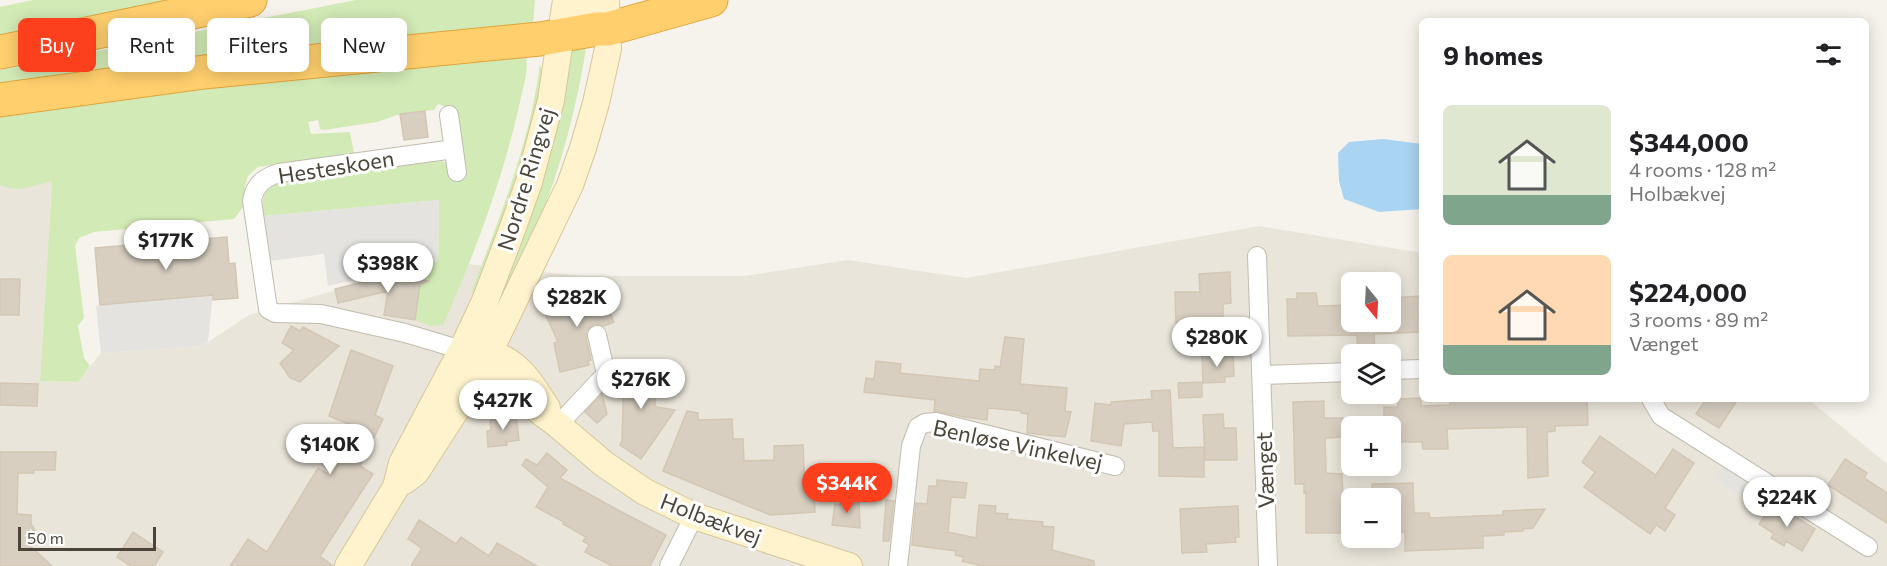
<!DOCTYPE html>
<meta charset="utf-8">
<style>
:root{--surface:#fff;--page:#f2f2f2;--text:#202124;--muted:#757577;--accent:#fc3f1d}
body{margin:0;font-family:Commissioner,sans-serif;background:var(--page);color:var(--text);height:100vh;display:flex;flex-direction:column;font-size:22px;white-space:nowrap}
*{box-sizing:border-box;margin:0}
p{font-size:20px;color:var(--muted)}
.icon{flex:none;width:33px;height:33px;fill:none;stroke:currentColor;stroke-width:2;stroke-linecap:round;stroke-linejoin:round}
.map{position:relative;flex:1;overflow:hidden}
.details{position:absolute;left:1419px;top:18px;width:450px;height:384px;display:flex;flex-direction:column;background:var(--surface);border-radius:9px;box-shadow:0 3px 15px #0003}
.details>*{flex:none}
.top-card{position:absolute;left:18px;top:18px;width:570px;height:54px;display:flex;gap:12px}
.needle{width:39px;rotate:162deg}
.fabs{position:absolute;left:1341px;top:272px;display:grid;gap:12px}
.fabs a{display:grid;place-items:center;width:60px;height:60px;border-radius:9px;background:var(--surface);box-shadow:0 3px 15px #0003;font-size:30px}
.scale{position:absolute;left:18px;bottom:15px;width:138px;box-sizing:border-box;padding-left:6px;border:3px solid #4b4439;border-top:0;font-size:16px;line-height:21px;white-space:nowrap;color:#4b4439;-webkit-text-stroke:4px #fff;paint-order:stroke}
.price{position:absolute;translate:-50% -51px;padding:0 14px;border-radius:21px;background:#fff;color:#222;font-size:20px;line-height:39px;filter:drop-shadow(0 2px 3px #0008)}
.price::after{content:'';position:absolute;left:50%;top:36px;width:18px;height:14px;margin-left:-9px;background:inherit;clip-path:polygon(0 0,100% 0,50% 100%)}
.price.current{background:var(--accent);color:#fff}
ul{padding:0;list-style:none}
li{display:flex;align-items:center;gap:18px;height:150px;padding:0 24px}
li span{display:grid;place-items:center;flex:none;width:168px;height:120px;border-radius:9px;color:#555}
li>.icon{margin-inline-start:auto}
span .icon{width:72px;height:72px;fill:#fffc;stroke-width:1}
li b{font-size:26px}
h2{display:flex;justify-content:space-between;align-items:center;height:72px;padding:0 24px;font-size:26px}
.chip{padding:0 21px;border-radius:9px;background:var(--surface);box-shadow:0 3px 15px #0003;font-size:21px;line-height:54px}
.chip.current{background:var(--accent);color:#fff}
.map>svg:first-child{display:block}
</style>
<div class="map">
<svg width="1887" height="566" viewBox="0 0 1887 566">
<rect width="100%" height="100%" fill="#f6f3ec"/>
<path fill="#eae5da" fill-rule="evenodd" d="M52,180L40,381L78,382L101,353L202,346L249,315L438,261L581,276H744L848,260L966,278L1259,226L1422,253V399H1808L1887,464V566H0V185ZM1352,282H1390V321H1352ZM1352,354H1390V393H1352ZM1352,426H1390V465H1352ZM1352,498H1390V537H1352Z"/>
<path fill="#d2eab5" d="M33,0H204L0,41V7Z
M356,0H535L533,25L0,88V70Z
M587,43C577,106 561,169 536,228C524,255 511,281 499,307L496,306L572,44Z
M525,53C530,68 523,87 520,102C503,179 475,253 443,325L430,326L415,320L421,280L390,275L391,272L438,261L439,200L263,216C261,197 264,188 283,180L441,161L447,163L455,110L438,104L434,110L400,114L377,122L324,130L320,129L318,120L308,122L311,134L350,132L354,153L258,167L248,176L245,185L244,206L234,219L94,232L79,238L75,246L84,318L78,326L84,358L90,366L78,382L40,381L52,181C32,185 21,194 0,185V108Z
M540,64L544,78L533,123L507,213L475,294L471,293C499,219 530,143 540,64Z"/>
<path fill="#e5e3e0" d="M439,200L438,261L328,286L324,254L270,261L263,216Z
M213,295L208,341L202,346L101,353L96,306Z
M1724,464L1771,493L1762,509L1715,479Z"/>
<path fill="#a9d4f2" d="M1383,139L1422,144V209L1379,212L1344,199L1339,181L1338,153L1349,142Z"/>
<path fill="#d8cfc1" stroke="#d3c7b4" stroke-width="1.5" d="M425,111L428,137L404,140L400,114Z
M227,237L229,264L235,263L238,298L213,300V295L100,305L95,248Z
M1230,272L1231,303L1223,304V323L1176,325L1175,292H1200L1199,274Z
M390,275L429,281L420,284L415,320L384,315L388,291L338,303L335,289Z
M0,279H20L19,315H0Z
M600,290L614,322L604,326L594,324L586,331V338L591,360L588,361L589,365L560,372L554,343L558,342L544,311Z
M1297,293H1316L1318,306L1352,305V321H1390V298L1420,296L1421,332L1374,334L1375,354H1358L1357,335L1288,336L1287,299H1297Z
M291,326L300,331L303,327L339,346L300,382L290,378L280,363L294,350L282,343Z
M1005,337L1024,339L1020,384L1067,388L1065,411L1071,412L1065,437L1027,433L1028,414L1021,413V411L988,408L987,420L965,417L934,411L935,400L864,392L866,378L874,379L876,361L901,364L900,373L979,381L980,369L995,370V366L1000,367Z
M351,350L393,366L375,415L383,419L360,466L373,474L320,556L333,566H230L248,539L267,552L318,468L331,476L350,444L344,441L351,425L329,416Z
M1233,353L1234,376L1225,377V382L1203,383L1202,355Z
M624,367H656L655,405L657,407L675,410L641,459L620,445L622,441Z
M1202,382V397L1179,398L1178,383Z
M0,383L38,384L37,406L0,405Z
M1170,390L1173,448L1204,447V477L1159,476V431H1153L1152,422L1124,424L1121,446L1091,441L1095,403L1111,405V402L1152,399L1151,391Z
M602,394L607,414L597,423L585,412Z
M1421,398V406L1450,405V399H1587L1588,425L1555,426V431L1547,432L1548,476L1528,478L1527,427L1447,429L1448,449H1423L1422,442H1390V426H1384V407H1398V399Z
M1706,399H1738L1719,428L1696,414Z
M1324,401V418H1343V437L1325,438L1326,473L1342,474L1343,496H1352V533H1306V492L1304,493V484H1295L1293,402Z
M497,411L502,417L516,415L519,440L506,442L507,445L488,447L487,431L491,430L490,422Z
M687,411L698,413V420L732,419L733,439H743L744,461L774,460V446L803,445L805,488H814L815,512L770,515L663,471Z
M1223,414L1224,428H1236L1237,460H1205L1203,415Z
M1600,436L1656,475L1673,449L1694,463L1665,508L1675,515L1665,531L1656,525L1650,534L1584,487L1595,472L1582,462Z
M0,452H56L55,470H34V473H18L17,514L31,515V524L40,539L30,546L52,566H0Z
M547,453L567,470L560,478L616,509L666,535L650,566H612L585,552L589,545L583,541L586,537L563,524L564,522L536,507L548,487L522,465L526,459L537,465Z
M1845,459L1867,473L1864,478L1887,493V523L1828,485Z
M937,480L967,483L965,498L951,497L948,532L976,538L979,505L996,506L995,513L1008,514L1007,519L1043,522L1042,526L1054,527L1052,550L1094,561V566H982L962,561L964,557L955,555L956,551L912,545L916,503L927,504L929,486H937Z
M1413,483L1414,513H1429L1430,518L1503,515V511L1545,509L1533,528L1523,529V531L1504,532V535L1483,536V548L1405,551V532H1390V498H1372V484Z
M841,498L859,501L860,528L832,525L835,504L840,505Z
M886,500L894,501L889,541H883Z
M1773,503L1815,529L1802,551L1786,541L1784,546L1771,538L1774,534L1759,524Z
M1238,506L1239,537H1235L1236,542L1206,544L1207,552L1182,553L1180,509Z
M419,520L456,544L461,537L489,556L497,543L537,566H411L422,548L408,539Z
M133,532L163,552L154,566H131L117,557Z"/>
<g fill="none" stroke-linecap="round" stroke-linejoin="round">
<defs>
<path id="street" d="M449,115L457,172
M454,149L279,173C265,177 254,185 252,201L268,309L275,313L321,314L405,333L462,350
M1257,256L1268,566
M1390,370L1422,369
M1261,375L1352,372
M1651,399L1661,416L1868,547
M558,425L606,374L597,335
M669,566L694,516
M898,566L911,446L918,427L925,423L936,422L1115,466"/>
<path id="secondary" d="M584,0V13L587,23L597,29
M474,351C515,354 527,378 547,408
M469,356L509,388L558,425L604,464L645,492L694,516L849,566
M404,481L416,472L465,396L482,367L570,185L583,148L596,103L608,49L606,0
M348,566L396,487L402,463L462,350L485,301L512,230L529,182L551,100L566,0"/>
<path id="highway" d="M0,52L250,0
M0,100L204,72L540,39L597,29H608L711,0"/>
</defs>
<use href="#street" stroke="#c2bbae" stroke-width="20"/>
<use href="#secondary" stroke="#d6c79b" stroke-width="28"/>
<use href="#highway" stroke="#e0a43c" stroke-width="35"/>
<use href="#street" stroke="#fff" stroke-width="18"/>
<use href="#secondary" stroke="#fff3cd" stroke-width="26"/>
<use href="#highway" stroke="#ffcf6e" stroke-width="33"/>
</g>
<g text-anchor="middle" stroke-width="6" stroke-linejoin="round" paint-order="stroke">
<g font-size="22" fill="#4b4439" stroke="#fff">
<text transform="translate(336 167) rotate(-9)" y="8">Hesteskoen</text>
<text transform="translate(526 179) rotate(-73)" y="8">Nordre Ringvej</text>
<text transform="translate(1018 445) rotate(12)" y="8">Benløse Vinkelvej</text>
<text transform="translate(1265 470) rotate(-92)" y="8">Vænget</text>
<text transform="translate(711 519) rotate(21)" y="8">Holbækvej</text>
</g>
</g>
</svg>
<div class="fabs">
<a><svg class="needle" viewBox="-14 -14 28 28"><path d="M0-13l5 13h-10z" fill="#e53935"/><path d="M0 13l5-13h-10z" fill="#757577"/></svg></a>
<a><svg class="icon" aria-label="layers" viewBox="0 0 24 24"><path d="M12 4l9 5-9 5-9-5zM3 14l9 5 9-5"/></svg></a>
<a>+</a>
<a>−</a>
</div>
<div class="scale">50 m</div>
<b class="price" style="left:166px;top:271px">$177K</b>
<b class="price" style="left:388px;top:294px">$398K</b>
<b class="price" style="left:577px;top:328px">$282K</b>
<b class="price" style="left:1217px;top:368px">$280K</b>
<b class="price" style="left:641px;top:410px">$276K</b>
<b class="price" style="left:503px;top:431px">$427K</b>
<b class="price" style="left:330px;top:475px">$140K</b>
<b class="price current" style="left:847px;top:514px">$344K</b>
<b class="price" style="left:1787px;top:528px">$224K</b>
<div class="top-card">
<a class="chip current">Buy</a>
<a class="chip">Rent</a>
<a class="chip">Filters</a>
<a class="chip">New</a>
</div>
<section class="details">
<h2>9 homes<svg class="icon" aria-label="filters" viewBox="0 0 24 24"><path d="M4 7h16M4 17h16"/><circle cx="9" cy="7" r="2"/><circle cx="15" cy="17" r="2"/></svg></h2>
<ul>
<li><span style="background:linear-gradient(#dfe7d0 75%,#7fa58c 0)"><svg class="icon" aria-label="home" viewBox="0 0 24 24"><path d="M3 11l9-7 9 7M6 9v11h12V9"/></svg></span><div><b>$344,000</b><p>4 rooms · 128 m²</p><p>Holbækvej</p></div></li>
<li><span style="background:linear-gradient(#ffd9b3 75%,#7fa58c 0)"><svg class="icon" aria-label="home" viewBox="0 0 24 24"><path d="M3 11l9-7 9 7M6 9v11h12V9"/></svg></span><div><b>$224,000</b><p>3 rooms · 89 m²</p><p>Vænget</p></div></li>
</ul>
</section>
</div>
